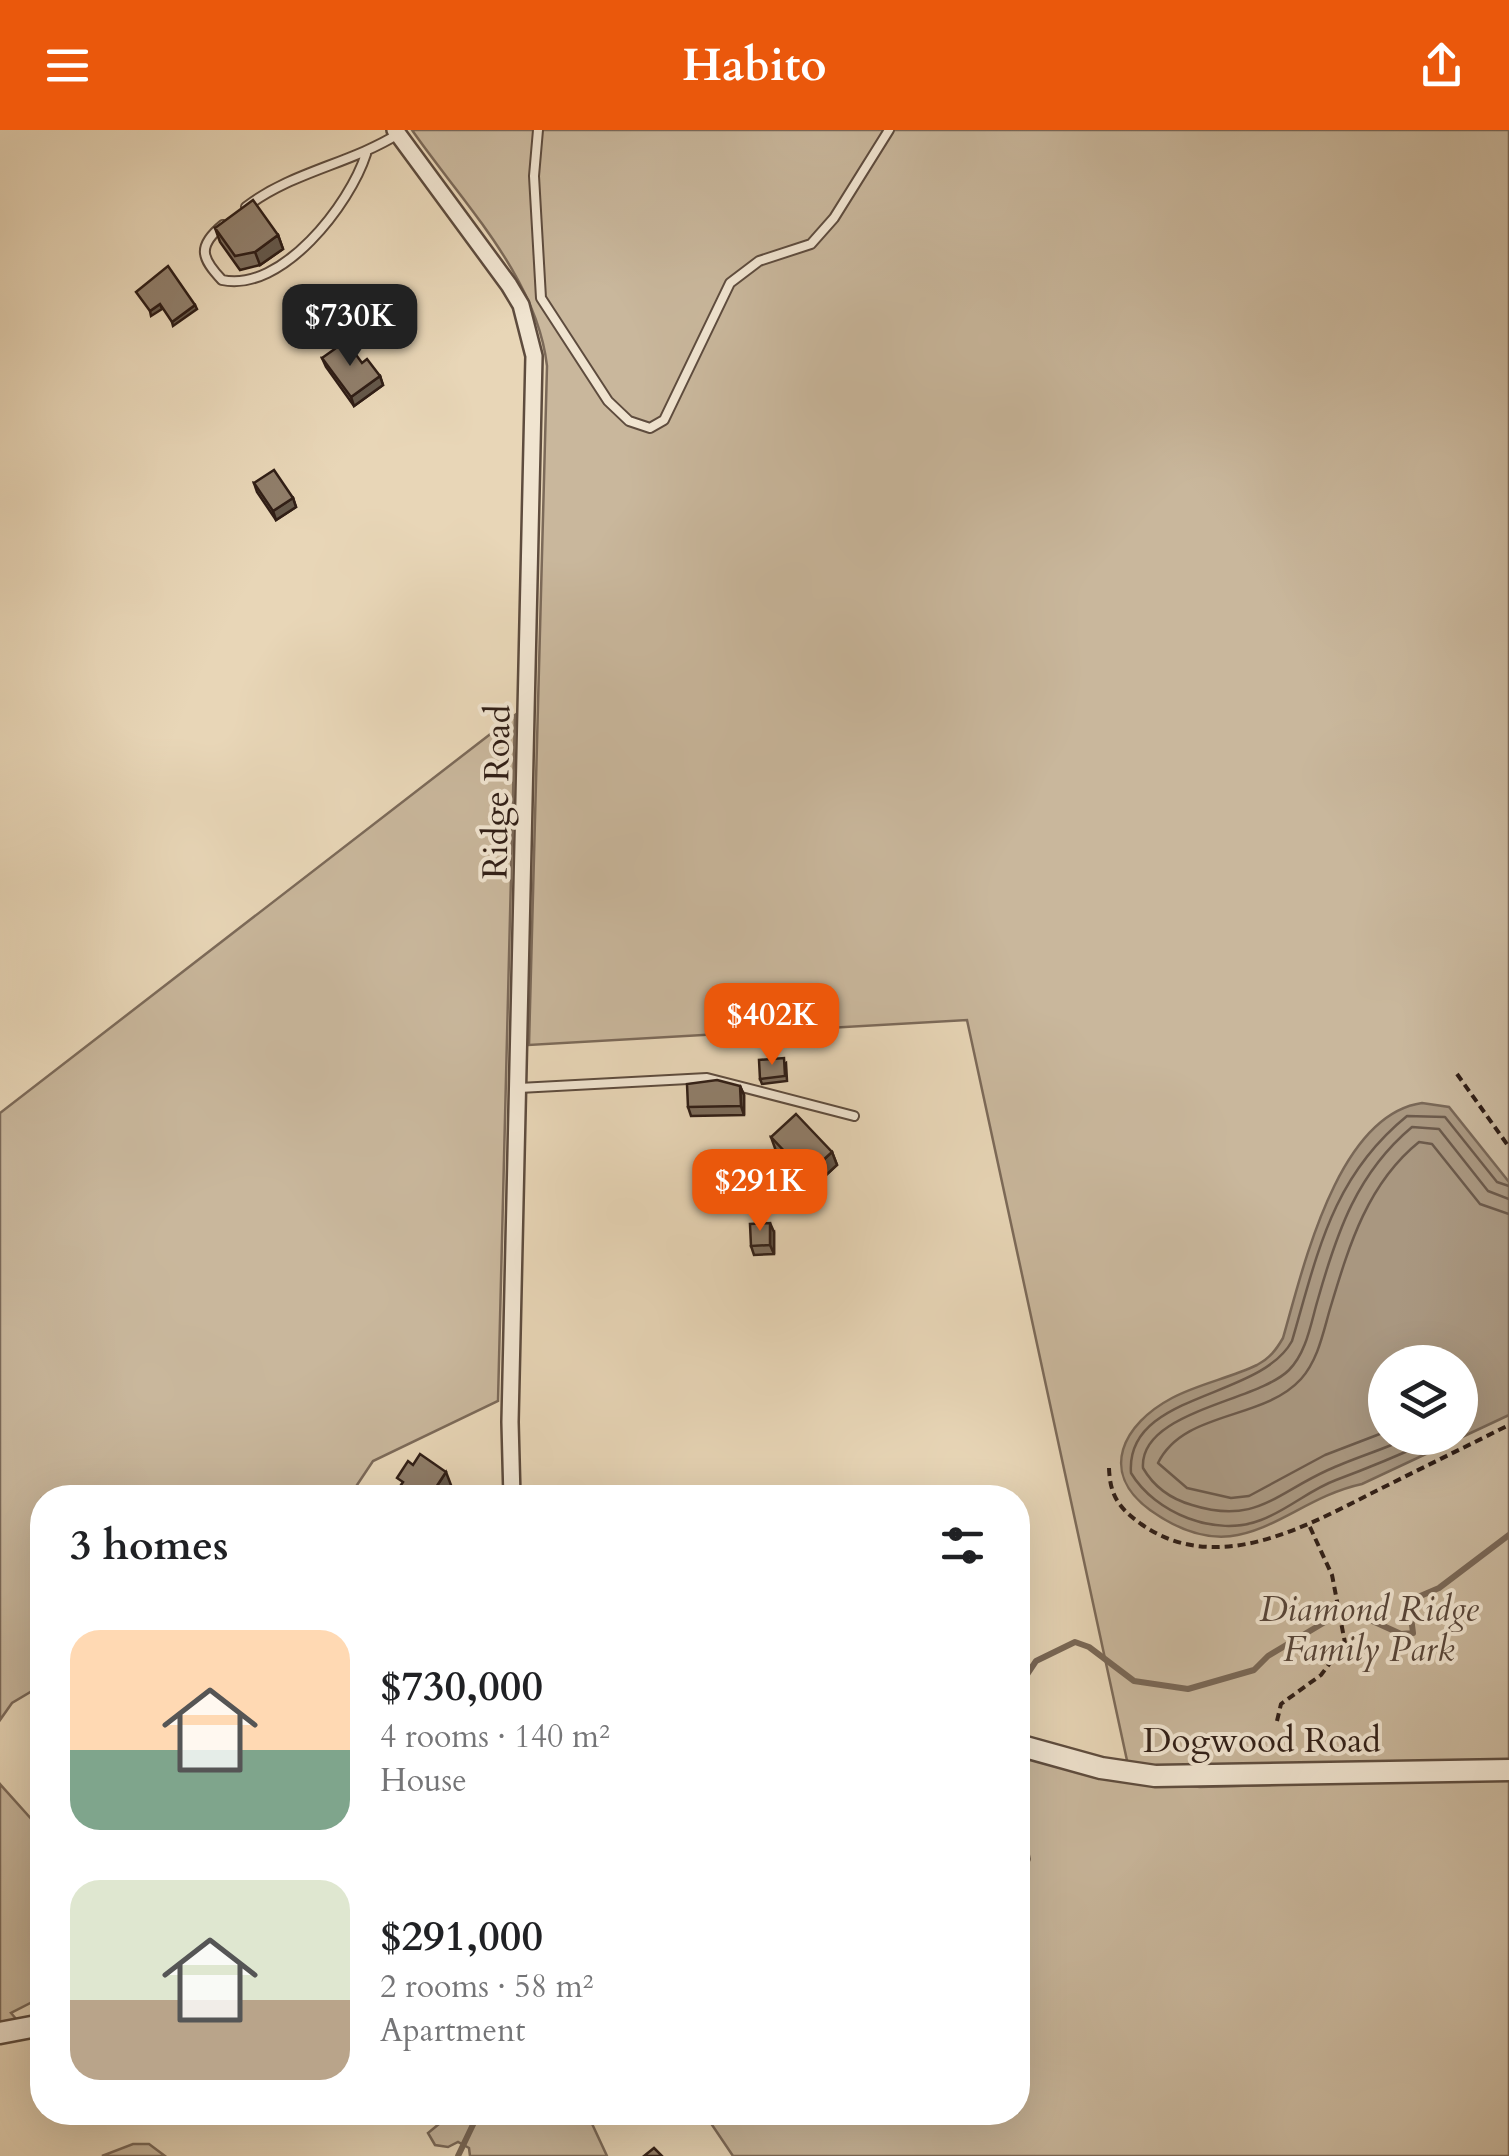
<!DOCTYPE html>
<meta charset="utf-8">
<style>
:root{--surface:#fff;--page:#f6f6f6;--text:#202124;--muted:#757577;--accent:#ea580c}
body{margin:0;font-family:Cardo,serif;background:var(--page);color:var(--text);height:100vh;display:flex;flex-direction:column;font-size:38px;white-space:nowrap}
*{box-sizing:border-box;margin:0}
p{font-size:32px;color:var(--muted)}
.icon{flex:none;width:55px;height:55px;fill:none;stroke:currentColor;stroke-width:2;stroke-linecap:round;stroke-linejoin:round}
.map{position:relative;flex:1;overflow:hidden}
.panel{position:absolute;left:30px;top:1355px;width:1000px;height:640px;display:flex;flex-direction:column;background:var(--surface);border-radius:40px;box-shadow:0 10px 40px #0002}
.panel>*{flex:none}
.buttons{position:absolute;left:1368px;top:1215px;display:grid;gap:20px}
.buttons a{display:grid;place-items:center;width:110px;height:110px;border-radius:50%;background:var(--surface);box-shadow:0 10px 40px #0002;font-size:50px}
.price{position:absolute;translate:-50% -85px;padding:0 22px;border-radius:20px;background:var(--accent);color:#fff;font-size:32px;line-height:65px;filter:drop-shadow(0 2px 5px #0008)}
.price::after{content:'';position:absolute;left:50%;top:60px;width:30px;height:22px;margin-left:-15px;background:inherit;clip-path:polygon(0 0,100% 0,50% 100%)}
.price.current{background:#222;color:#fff}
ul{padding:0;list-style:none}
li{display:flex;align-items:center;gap:30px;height:250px;padding:0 40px}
li span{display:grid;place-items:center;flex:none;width:280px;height:200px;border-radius:30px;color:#555}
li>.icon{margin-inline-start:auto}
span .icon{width:120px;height:120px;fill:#fffc;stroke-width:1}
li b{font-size:42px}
h2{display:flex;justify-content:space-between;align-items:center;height:120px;padding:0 40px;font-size:42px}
header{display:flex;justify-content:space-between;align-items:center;height:130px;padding:0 40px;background:var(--accent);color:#fff;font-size:45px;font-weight:700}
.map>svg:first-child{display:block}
</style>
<header><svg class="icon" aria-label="menu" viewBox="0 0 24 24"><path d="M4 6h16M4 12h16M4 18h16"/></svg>Habito<svg class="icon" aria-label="share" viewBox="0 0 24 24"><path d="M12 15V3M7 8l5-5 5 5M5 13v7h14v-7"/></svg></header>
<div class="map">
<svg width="1509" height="2026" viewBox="0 0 1509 2026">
<rect width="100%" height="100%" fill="#e8d6b7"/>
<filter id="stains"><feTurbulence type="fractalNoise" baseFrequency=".002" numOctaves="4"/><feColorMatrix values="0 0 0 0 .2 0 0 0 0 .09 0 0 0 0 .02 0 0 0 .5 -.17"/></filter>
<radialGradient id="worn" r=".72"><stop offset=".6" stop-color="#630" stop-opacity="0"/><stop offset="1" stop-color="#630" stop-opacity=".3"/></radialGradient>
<path fill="#c9b79c" stroke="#7c6a59" stroke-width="2.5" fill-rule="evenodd" d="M412,0H1509V1631L1208,1640L1128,1635L967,890L529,915L547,236C537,147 462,72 412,0ZM1385,1232H1460V1308H1385Z
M515,585L498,1271L373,1331L349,1367L42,1368V1555L12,1573L0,1590V983Z
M1018,1626L1106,1648L1200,1657L1509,1648V2026H733L704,1983L1018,1982Z
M0,1654L42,1701V1867L11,1883L17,1890L0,1892Z
M443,1983H587L607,2026H470L469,2018L458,2012L448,2017L435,2015L428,2003L445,1989Z
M133,2014H149L165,2026H102Z"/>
<path fill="#a99780" stroke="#796756" stroke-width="2.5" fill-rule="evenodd" d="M1422,973L1449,977L1509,1052V1285L1362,1354C1283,1371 1242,1446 1150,1380C1098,1342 1123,1294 1172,1268C1198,1254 1230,1248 1257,1235C1270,1228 1276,1220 1283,1208C1303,1139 1337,985 1422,973ZM1385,1232H1460V1308H1385Z"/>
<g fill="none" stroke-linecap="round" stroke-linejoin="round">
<path stroke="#6c5a4b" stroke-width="2.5" d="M1385,1302L1325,1325L1249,1366L1231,1368L1187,1358L1158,1333C1184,1280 1263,1291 1301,1249C1318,1230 1323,1203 1330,1179C1349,1116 1367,1054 1419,1012L1432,1014L1480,1074L1509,1084
M1408,1308C1382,1320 1354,1328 1328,1340C1275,1364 1255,1395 1192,1375C1171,1369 1154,1357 1143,1338C1139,1281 1257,1272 1289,1240C1307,1222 1311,1192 1318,1169C1337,1102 1357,1043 1412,997L1439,999L1488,1061L1509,1069
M1437,1308C1404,1323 1371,1337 1336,1350C1309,1360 1288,1380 1261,1390C1216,1408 1155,1383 1131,1343C1125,1262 1260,1270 1292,1211C1318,1122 1332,1047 1407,986L1445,987L1497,1052L1509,1056"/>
<path stroke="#796756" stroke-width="6" d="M1018,1558L1036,1531L1075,1512L1089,1517L1134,1551L1188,1559L1254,1540L1268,1526L1335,1486L1357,1484L1401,1504L1413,1503L1410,1479L1418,1467L1439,1458L1509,1405
M1018,1685L1028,1729L1018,1752
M458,2026L479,1982"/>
<defs>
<path id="service" d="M538,0L534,46L541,168L608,271L629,291L650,298L664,290L730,153L759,131L811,114L834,88L889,0
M246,77C291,42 350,34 398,4
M223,95C197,116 201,128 222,150C282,163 350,74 366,24
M519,958L707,948L854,986"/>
<path id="minor" d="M395,0L509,155L521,175L534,226L510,1292L512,1368"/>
<path id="tertiary" d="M1018,1615L1101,1638L1155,1646L1509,1640
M0,1903L42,1895"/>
</defs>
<use href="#service" stroke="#5e4c3e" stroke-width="12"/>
<use href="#minor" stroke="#5e4c3e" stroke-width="20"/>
<use href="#tertiary" stroke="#5e4c3e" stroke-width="25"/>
<path stroke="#301e16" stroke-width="4" stroke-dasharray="8 5" stroke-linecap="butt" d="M1457,944L1509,1017
M1109,1338C1110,1366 1119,1378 1141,1394C1218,1448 1308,1395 1378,1360C1422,1338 1465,1317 1509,1295
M1277,1591L1281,1574L1321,1545L1345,1513L1332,1445L1309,1395"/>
<use href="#service" stroke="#f0e4d0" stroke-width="8"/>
<use href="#minor" stroke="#f0e4d0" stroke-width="15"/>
<use href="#tertiary" stroke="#f0e4d0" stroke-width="20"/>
</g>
<path fill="#7c6c5b" stroke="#301e16" stroke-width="2.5" d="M215,98L278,105L283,119L260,135L240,140L220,112Z
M322,228L362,233L380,246L383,255L354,276L326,237Z
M254,353L293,368L296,377L276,390L257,362Z
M786,933L787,951L762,954L760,949Z
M740,956L744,965V985L691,986L688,977Z
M771,1007L832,1022L837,1035L812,1058L776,1021Z
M774,1102V1124L754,1125L751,1116Z"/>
<path fill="#65584a" stroke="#301e16" stroke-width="2.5" d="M278,105L283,119L260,135L255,122Z
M160,174L162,179L151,186L150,181Z
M195,175L197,179L173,196L172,192Z
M380,246L383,255L354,276L351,267Z
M293,368L296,377L276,390L273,381Z
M740,956L744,965V985L741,976Z
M832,1022L837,1035L812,1058L807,1045Z
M770,1093L774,1102V1124L770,1115Z
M446,1342L451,1355L443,1368H429Z"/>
<path fill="#907e6a" stroke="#301e16" stroke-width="2.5" d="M253,70L278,105L255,122L235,126L215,98Z
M168,136L195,175L172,192L160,174L150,181L136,162Z
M346,211L362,233L367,229L380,246L351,267L322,228Z
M274,340L293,368L273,381L254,353Z
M784,928L785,946L760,949L759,930Z
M717,950L740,956L741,976L688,977L687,954Z
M796,984L832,1022L807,1045L771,1007Z
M770,1093V1115L751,1116L750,1094Z
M420,1324L446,1342L429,1368H392L403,1352L397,1348L408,1331L413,1335Z
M654,2018L662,2026H644Z"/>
<g text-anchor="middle" stroke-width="8" stroke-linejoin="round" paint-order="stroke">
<g font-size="35" fill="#301e16" stroke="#f0e4d0">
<text transform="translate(496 662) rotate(-89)" y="12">Ridge Road</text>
<text x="1262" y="1622">Dogwood Road</text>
</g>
<g font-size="35" font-style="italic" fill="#564438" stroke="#f0e4d0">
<text x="1369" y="1491">Diamond Ridge<tspan x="1369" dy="40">Family Park</tspan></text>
</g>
</g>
<rect width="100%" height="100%" filter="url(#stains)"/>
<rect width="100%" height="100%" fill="url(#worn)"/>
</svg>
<div class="buttons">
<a><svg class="icon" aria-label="layers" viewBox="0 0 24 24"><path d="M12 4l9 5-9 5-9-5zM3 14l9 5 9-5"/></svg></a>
</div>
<b class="price current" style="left:350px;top:239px">$730K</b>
<b class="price" style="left:772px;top:938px">$402K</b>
<b class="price" style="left:760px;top:1104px">$291K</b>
<section class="panel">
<h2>3 homes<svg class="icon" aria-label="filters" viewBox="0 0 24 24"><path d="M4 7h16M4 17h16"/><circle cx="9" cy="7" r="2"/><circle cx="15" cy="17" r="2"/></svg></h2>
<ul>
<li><span style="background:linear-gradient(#ffd9b3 60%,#7fa58c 0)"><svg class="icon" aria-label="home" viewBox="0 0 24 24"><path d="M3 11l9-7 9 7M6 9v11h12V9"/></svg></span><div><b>$730,000</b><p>4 rooms · 140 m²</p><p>House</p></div></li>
<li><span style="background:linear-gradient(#dfe7d0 60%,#b9a48a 0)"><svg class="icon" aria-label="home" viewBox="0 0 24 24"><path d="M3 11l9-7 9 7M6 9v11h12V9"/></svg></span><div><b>$291,000</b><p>2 rooms · 58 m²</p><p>Apartment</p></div></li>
</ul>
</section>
</div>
